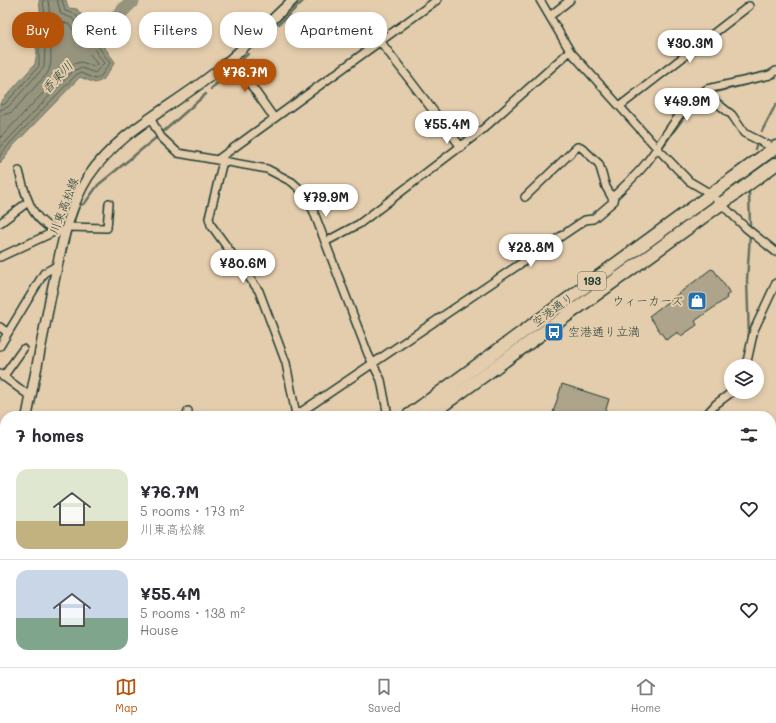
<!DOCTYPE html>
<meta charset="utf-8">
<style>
:root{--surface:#fff;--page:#f7f7f7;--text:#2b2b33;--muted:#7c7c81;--line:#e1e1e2;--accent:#b45309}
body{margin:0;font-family:Mali,"Klee One",sans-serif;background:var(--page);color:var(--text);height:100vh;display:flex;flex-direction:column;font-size:15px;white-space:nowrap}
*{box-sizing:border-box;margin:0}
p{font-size:13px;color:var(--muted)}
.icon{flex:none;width:22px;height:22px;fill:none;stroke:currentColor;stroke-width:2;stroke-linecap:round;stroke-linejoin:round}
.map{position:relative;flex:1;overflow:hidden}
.side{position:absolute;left:0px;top:411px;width:776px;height:256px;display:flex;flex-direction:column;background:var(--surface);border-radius:16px 16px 0 0;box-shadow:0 2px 6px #0003}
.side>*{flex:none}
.guide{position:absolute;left:12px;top:12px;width:400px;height:36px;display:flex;gap:8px}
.controls{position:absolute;left:724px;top:359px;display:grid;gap:8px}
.controls a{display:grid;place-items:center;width:40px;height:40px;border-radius:50%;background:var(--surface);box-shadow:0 2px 6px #0003;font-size:20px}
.price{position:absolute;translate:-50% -34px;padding:0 9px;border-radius:14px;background:#fff;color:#222;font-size:13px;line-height:26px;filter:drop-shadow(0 1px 2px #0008)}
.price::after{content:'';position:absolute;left:50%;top:24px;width:12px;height:9px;margin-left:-6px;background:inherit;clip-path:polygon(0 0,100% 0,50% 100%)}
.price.on{background:var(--accent);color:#fff}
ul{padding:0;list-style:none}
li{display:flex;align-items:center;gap:12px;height:100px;padding:0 16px}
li+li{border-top:1px solid var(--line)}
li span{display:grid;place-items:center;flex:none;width:112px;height:80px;border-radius:12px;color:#555}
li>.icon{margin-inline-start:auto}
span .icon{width:48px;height:48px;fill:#fffc;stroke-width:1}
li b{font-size:17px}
h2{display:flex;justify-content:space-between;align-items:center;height:48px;padding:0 16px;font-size:17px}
.tag{padding:0 14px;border-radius:16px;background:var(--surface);box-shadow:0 2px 6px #0003;font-size:14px;line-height:36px}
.tag.on{background:var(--accent);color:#fff}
.tab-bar{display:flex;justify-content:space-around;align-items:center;height:56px;border-top:1px solid var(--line);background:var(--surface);font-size:11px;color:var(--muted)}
.tab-bar a{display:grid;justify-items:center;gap:2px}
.tab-bar .on{color:var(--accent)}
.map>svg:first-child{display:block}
</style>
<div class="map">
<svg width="776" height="667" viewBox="0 0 776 667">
<rect width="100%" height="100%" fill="#e4cdad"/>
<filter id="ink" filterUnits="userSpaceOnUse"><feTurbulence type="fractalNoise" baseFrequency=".025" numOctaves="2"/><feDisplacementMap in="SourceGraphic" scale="8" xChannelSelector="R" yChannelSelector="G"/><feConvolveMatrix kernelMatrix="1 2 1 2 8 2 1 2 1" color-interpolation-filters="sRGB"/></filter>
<g filter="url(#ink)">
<path fill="#c4b59a" stroke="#727967" d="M776,424V667H561L563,662H771V426Z"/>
<path fill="#96947d" stroke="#667160" d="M39,0H66L68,8L77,9L115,62L103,80L95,83L80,77L13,146L0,163V103L35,64L37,51L35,45L42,26Z"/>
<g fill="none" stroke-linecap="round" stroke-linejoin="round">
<path stroke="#4f6051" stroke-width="1" d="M0,105L5,104L39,66V45L46,26L43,0
M0,110L8,107L44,67L45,45L51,27L48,0
M0,116L12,112L47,74C53,65 50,54 51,45C53,37 57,30 57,22L59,21L69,24L97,64L94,66L81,62L70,65L0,138
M0,148L74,70L82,68L95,73L104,63L72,18L61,14L57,0
M0,156L10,143L77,74L81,73L95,79L101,76L110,63L75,14L65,11L62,0"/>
<path stroke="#667160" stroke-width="2.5" d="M279,24L304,0
M253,48L260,42
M240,61L248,54
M211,89L234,67
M708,94L776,77
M762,131L776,104
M163,132L206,94
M663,146L693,105
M755,149L757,142
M749,192L750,226
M73,223L79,206L85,203L98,185L157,137
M65,254L70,232
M749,338L747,280L750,235
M0,667L5,662"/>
<path stroke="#96947d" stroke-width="14" d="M84,50L133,0"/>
</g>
<path fill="#aea48b" stroke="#1f3d34" d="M711,269L714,270L730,293L726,296L727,298L695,321L697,325L681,336L678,332L666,340L649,316Z
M562,384L609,399L604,416H552Z"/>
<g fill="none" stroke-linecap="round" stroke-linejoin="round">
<defs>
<path id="street" d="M540,0L570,51L657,148L689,181L711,194L746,228L776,252
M550,16L570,0
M380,41L461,147
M232,58L274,118
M703,92L732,115L744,133L776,149
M620,106L749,6
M150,118L161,137L178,153L267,169L292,182L302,191L313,210L368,354L381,380L388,416
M217,160L437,0
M223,161L209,218L211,225L259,291L286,363L296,415
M19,171C27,201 32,223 64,234
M612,198C624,186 637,175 647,162C666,137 680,106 707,89L770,75L776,71
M0,223L28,202
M67,227L107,228L109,203
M325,242L359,224L482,130L570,51
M0,257L56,231
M0,327L8,333
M0,346L44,273L58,265
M746,366L754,330L776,283
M0,374L31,397
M3,377L23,349
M187,416L188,411
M295,416L585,220L593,219L614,201L606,187L599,164L581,147H577L525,197
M705,416L716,404L732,392
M125,662L130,667
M220,662L223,667
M298,662L301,667
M397,662L406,667L407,662
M262,667L269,662
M525,667L527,662"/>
<path id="secondary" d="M27,416C35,376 43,335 51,295C60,255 66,212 88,177C120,129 175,106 218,70C244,49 268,23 293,0
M0,545L5,521"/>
<path id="highway" d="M408,416L776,147
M428,416L776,164
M64,667L71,662
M88,667L95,662"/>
</defs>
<use href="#street" stroke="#1f3d34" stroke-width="10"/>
<use href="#secondary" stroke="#1f3d34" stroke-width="12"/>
<use href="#highway" stroke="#1f3d34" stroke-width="15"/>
<use href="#street" stroke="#e4cdad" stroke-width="7"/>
<use href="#secondary" stroke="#e4cdad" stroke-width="9"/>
<use href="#highway" stroke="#e4cdad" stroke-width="12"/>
</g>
</g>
<defs>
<symbol id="shop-square" viewBox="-11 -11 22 22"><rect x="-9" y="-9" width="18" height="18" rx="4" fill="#1f6fb2" stroke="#e4cdad"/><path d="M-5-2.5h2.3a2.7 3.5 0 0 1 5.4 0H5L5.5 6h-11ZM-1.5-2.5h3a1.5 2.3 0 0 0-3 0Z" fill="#fff"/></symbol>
<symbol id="bus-square" viewBox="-11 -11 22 22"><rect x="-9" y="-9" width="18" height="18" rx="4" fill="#1f6fb2" stroke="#e4cdad"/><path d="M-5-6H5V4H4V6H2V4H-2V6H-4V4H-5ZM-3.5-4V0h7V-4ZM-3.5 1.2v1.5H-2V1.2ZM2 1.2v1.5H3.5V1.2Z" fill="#fff"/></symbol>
</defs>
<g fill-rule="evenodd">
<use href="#shop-square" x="686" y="290" width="22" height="22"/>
<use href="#bus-square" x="543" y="321" width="22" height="22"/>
</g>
<g text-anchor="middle" stroke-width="4" stroke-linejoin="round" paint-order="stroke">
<rect fill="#e4cdad" stroke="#5a6858" stroke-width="1" x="578" y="272" width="28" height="18" rx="3"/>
<g font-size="11" font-weight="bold" fill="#1f3d34">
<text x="592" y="285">193</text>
</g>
<g font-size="12" fill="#1f3d34" stroke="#e4cdad">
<text transform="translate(64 206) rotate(-69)" y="4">川東高松線</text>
<text transform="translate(553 310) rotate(-36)" y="4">空港通り</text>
</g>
<g font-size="12" fill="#1f3d34" stroke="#e4cdad" text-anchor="end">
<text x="683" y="305">ウィーカーズ</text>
<text x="568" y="336" text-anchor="start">空港通り立満</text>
</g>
<g font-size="13" font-style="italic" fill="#2b463b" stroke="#e4cdad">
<text transform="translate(57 77) rotate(-46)" y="5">香東川</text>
</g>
</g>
</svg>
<div class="controls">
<a><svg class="icon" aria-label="layers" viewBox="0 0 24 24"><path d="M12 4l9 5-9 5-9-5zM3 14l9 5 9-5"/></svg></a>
</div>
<b class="price" style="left:690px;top:64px">¥30.3M</b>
<b class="price on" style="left:245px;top:93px">¥76.7M</b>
<b class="price" style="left:687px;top:122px">¥49.9M</b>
<b class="price" style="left:447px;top:145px">¥55.4M</b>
<b class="price" style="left:326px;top:218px">¥79.9M</b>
<b class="price" style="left:531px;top:268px">¥28.8M</b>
<b class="price" style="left:243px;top:284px">¥80.6M</b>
<div class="guide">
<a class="tag on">Buy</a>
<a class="tag">Rent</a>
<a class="tag">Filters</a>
<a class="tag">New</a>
<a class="tag">Apartment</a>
</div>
<section class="side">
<h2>7 homes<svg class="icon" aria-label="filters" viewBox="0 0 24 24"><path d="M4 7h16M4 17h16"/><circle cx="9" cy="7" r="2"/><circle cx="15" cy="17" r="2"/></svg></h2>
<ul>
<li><span style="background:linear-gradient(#dfe7d0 65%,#c2b280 0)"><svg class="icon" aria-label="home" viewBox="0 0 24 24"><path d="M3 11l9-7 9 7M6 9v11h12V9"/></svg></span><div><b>¥76.7M</b><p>5 rooms · 173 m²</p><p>川東高松線</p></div><svg class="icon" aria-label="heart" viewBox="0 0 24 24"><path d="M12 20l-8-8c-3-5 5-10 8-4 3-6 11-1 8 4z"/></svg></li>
<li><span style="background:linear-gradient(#c9d6e8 60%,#7fa58c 0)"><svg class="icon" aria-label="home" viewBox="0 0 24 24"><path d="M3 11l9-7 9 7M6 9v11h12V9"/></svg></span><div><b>¥55.4M</b><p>5 rooms · 138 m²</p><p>House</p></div><svg class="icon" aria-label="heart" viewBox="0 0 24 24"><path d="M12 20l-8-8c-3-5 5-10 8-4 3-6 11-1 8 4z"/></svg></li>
</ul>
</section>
</div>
<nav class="tab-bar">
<a class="on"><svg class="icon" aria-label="map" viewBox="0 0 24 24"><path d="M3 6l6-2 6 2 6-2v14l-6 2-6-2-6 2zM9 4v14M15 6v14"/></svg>Map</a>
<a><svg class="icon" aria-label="saved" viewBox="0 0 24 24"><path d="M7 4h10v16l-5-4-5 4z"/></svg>Saved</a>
<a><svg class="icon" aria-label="home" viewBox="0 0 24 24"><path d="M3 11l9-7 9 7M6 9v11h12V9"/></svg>Home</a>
</nav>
